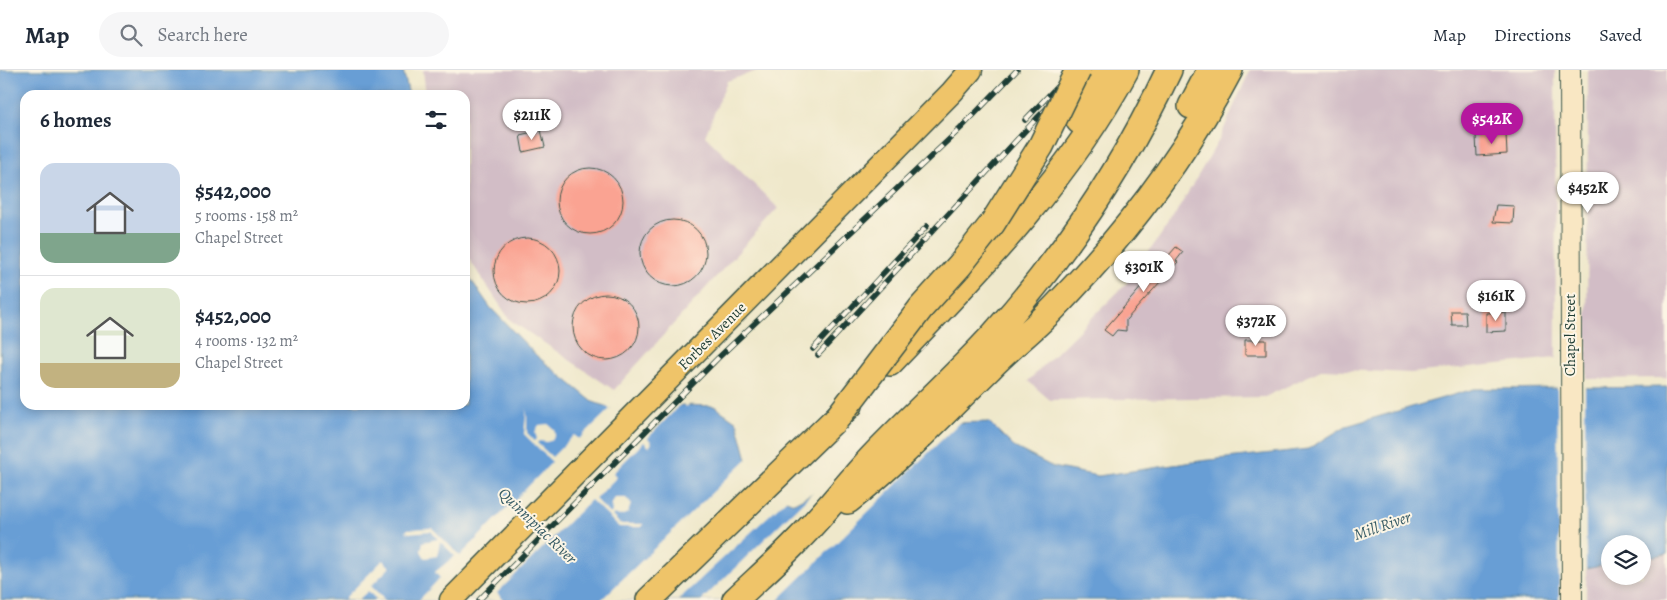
<!DOCTYPE html>
<meta charset="utf-8">
<style>
:root{--surface:#fff;--page:#f6f6f7;--text:#1f2937;--muted:#747a83;--line:#e0e1e3;--accent:#b5179e}
body{margin:0;font-family:Alegreya,serif;background:var(--page);color:var(--text);height:100vh;display:flex;flex-direction:column;font-size:19px;white-space:nowrap}
*{box-sizing:border-box;margin:0}
p{font-size:16px;color:var(--muted)}
.icon{flex:none;width:28px;height:28px;fill:none;stroke:currentColor;stroke-width:2;stroke-linecap:round;stroke-linejoin:round}
.map{position:relative;flex:1;overflow:hidden}
.panel{position:absolute;left:20px;top:20px;width:450px;height:320px;display:flex;flex-direction:column;background:var(--surface);border-radius:15px;box-shadow:0 2px 8px #0003}
.panel>*{flex:none}
.fabs{position:absolute;left:1601px;top:465px;display:grid;gap:10px}
.fabs a{display:grid;place-items:center;width:50px;height:50px;border-radius:50%;background:var(--surface);box-shadow:0 2px 8px #0003;font-size:25px}
.price{position:absolute;translate:-50% -42px;padding:0 11px;border-radius:18px;background:#fff;color:#222;font-size:16px;line-height:32px;filter:drop-shadow(0 1px 2px #0008)}
.price::after{content:'';position:absolute;left:50%;top:30px;width:15px;height:11px;margin-left:-8px;background:inherit;clip-path:polygon(0 0,100% 0,50% 100%)}
.price.current{background:var(--accent);color:#fff}
ul{padding:0;list-style:none}
li{display:flex;align-items:center;gap:15px;height:125px;padding:0 20px}
li+li{border-top:1px solid var(--line)}
li span{display:grid;place-items:center;flex:none;width:140px;height:100px;border-radius:15px;color:#555}
li>.icon{margin-inline-start:auto}
span .icon{width:60px;height:60px;fill:#fffc;stroke-width:1}
li b{font-size:21px}
h2{display:flex;justify-content:space-between;align-items:center;height:60px;padding:0 20px;font-size:21px}
header{display:flex;align-items:center;gap:30px;box-sizing:border-box;height:70px;padding:0 25px;background:var(--surface);border-bottom:1px solid var(--line)}
header strong{font-size:24px}
nav{display:flex;gap:28px;margin-inline-start:auto;font-size:18px}
.search{width:350px;height:45px;background:var(--page);display:flex;align-items:center;gap:12px;box-sizing:border-box;padding:0 18px;border-radius:28px;color:var(--muted);font-size:19px}
.map>svg:first-child{display:block}
</style>
<header>
<strong>Map</strong>
<div class="search"><svg class="icon" aria-label="search" viewBox="0 0 24 24"><circle cx="10" cy="10" r="6"/><path d="M15 15l6 6"/></svg>Search here</div>
<nav><a>Map</a><a>Directions</a><a>Saved</a></nav>
</header>
<div class="map">
<svg width="1667" height="530" viewBox="0 0 1667 530">
<rect width="100%" height="100%" fill="#fcf5e5"/>
<filter id="ink" filterUnits="userSpaceOnUse"><feTurbulence type="fractalNoise" baseFrequency=".02" numOctaves="2"/><feDisplacementMap in="SourceGraphic" scale="10" xChannelSelector="R" yChannelSelector="G"/><feConvolveMatrix kernelMatrix="1 2 1 2 8 2 1 2 1" color-interpolation-filters="sRGB"/></filter>
<filter id="wash" filterUnits="userSpaceOnUse"><feTurbulence type="fractalNoise" baseFrequency=".0096" numOctaves="4" result="noise"/><feDisplacementMap in="SourceGraphic" scale="20" xChannelSelector="R" yChannelSelector="G"/><feGaussianBlur stdDeviation="1.12" result="paint"/><feColorMatrix in="noise" values="0 0 0 0 0 0 0 0 0 0 0 0 0 0 0 0 0 1.4 0 .05"/><feComposite in="paint" operator="in"/></filter>
<g filter="url(#wash)">
<rect width="100%" height="100%" fill="#efe8cb"/>
<path fill="#d2bdc6" d="M423,0H760L727,11L705,66L778,138L614,320L510,250L465,183V25H426Z
M1250,0H1555L1556,288L1411,303L1323,299L1265,327L1050,330L1028,311L1126,214L1173,148L1219,70Z
M1588,0H1667V308L1587,309Z
M1667,484V530H1586V499L1610,494V506H1642L1643,488Z"/>
<path fill="#689ed5" stroke="#446e84" d="M0,0H403L409,25H25V335H465V201L490,237L537,286L593,332L635,346L682,335L714,336L737,352L750,400L771,424L794,433L945,353L989,352L1014,377L1053,397L1098,406L1200,391L1308,379L1346,356L1474,319L1667,317V484L1643,488L1642,474H1610V494L1586,499L1571,530H1Z"/>
<path fill="#efe8cb" d="M1557,316H1585L1586,505L1574,530H1559Z
M604,333L635,343L681,333H689L686,337L682,333L648,368L652,373L649,377L644,372L613,403L617,407L595,429L610,444L612,442L611,434L615,428H626L631,434L628,443L620,446L614,444L612,446L620,454H644L641,457H619L591,430L497,523L504,530H419L440,508L435,502L455,486L440,471L437,486L425,488L421,481L423,472L438,469L431,461L409,463L406,461L408,459L432,458L460,486L552,392L524,364L527,338V363L535,371L537,369L535,362L539,355L548,354L554,359L555,365L552,370L547,372L539,371L537,373L552,387L574,365L579,369L611,338H608Z
M944,350H962L778,530H702L816,419Z
M750,386L753,399L772,421L788,428L678,530H601Z
M383,490L390,497L371,516L385,530H377L368,521L358,530L344,529Z"/>
<g id="blocks">
<path fill="#faa392" d="M541,60L545,77L523,82L520,65Z
M1506,64L1507,84L1477,86L1476,66Z
M557 131a33 33 0 1 1 66 0a33 33 0 1 1-66 0Z
M1496,135L1514,136L1513,153L1493,152Z
M640 183a33 33 0 1 1 66 0a33 33 0 1 1-66 0Z
M494 201a33 33 0 1 1 66 0a33 33 0 1 1-66 0Z
M1176,177L1183,182L1176,191L1178,192L1126,250V261L1117,260L1112,266L1104,260Z
M573 257a33 33 0 1 1 66 0a33 33 0 1 1-66 0Z
M1451,241H1465L1466,255H1452Z
M1506,242V261L1486,262V243Z
M1245,270H1266V285H1245Z"/>
</g>
</g>
<g filter="url(#ink)">
<use href="#blocks" fill-opacity="0" stroke="#3e574b" stroke-width="1"/>
<g fill="none" stroke-linecap="round" stroke-linejoin="round">
<defs>
<path id="secondary" d="M1570,0L1572,530"/>
<path id="primary" d="M451,530L952,22L971,0"/>
<path id="highway" d="M1191,36L1210,0
M1079,51L1105,0
M890,293C977,202 1066,112 1126,0
M848,431C899,391 943,344 989,299C1010,277 1034,259 1055,237C1124,166 1184,88 1230,0
M649,530L850,335
M735,530C756,510 778,491 798,470C824,444 846,415 871,388C911,346 955,307 994,264C1064,186 1124,96 1169,0"/>
</defs>
<use href="#secondary" stroke="#3e574b" stroke-width="22"/>
<use href="#primary" stroke="#3e574b" stroke-width="25"/>
<use href="#highway" stroke="#3e574b" stroke-width="28"/>
<use href="#secondary" stroke="#f9e7c3" stroke-width="20"/>
<use href="#primary" stroke="#efc469" stroke-width="22"/>
<use href="#highway" stroke="#efc469" stroke-width="25"/>
<defs>
<path id="rail" d="M1025,50L1073,0
M813,279L927,156
M818,285L1037,48L1085,0
M479,530L718,288L961,58L1017,0"/>
</defs>
<use href="#rail" stroke="#1f3d34" stroke-width="5.5"/>
<use href="#rail" stroke="#fcf5e5" stroke-width="4" stroke-dasharray="11" stroke-linecap="butt"/>
<defs>
<path id="highway-bridge" d="M835,351L921,238L960,195L992,154L1041,76L1078,0"/>
</defs>
<use href="#highway-bridge" stroke="#3e574b" stroke-width="28" stroke-linecap="butt"/>
<use href="#highway-bridge" stroke="#efc469" stroke-width="25"/>
</g>
</g>
<g text-anchor="middle" stroke-width="4" stroke-linejoin="round" paint-order="stroke">
<g font-size="15" fill="#1f3d34" stroke="#fcf5e5">
<text transform="translate(1570 265) rotate(-90)" y="5">Chapel Street</text>
<text transform="translate(712 266) rotate(-45)" y="5">Forbes Avenue</text>
</g>
<g font-size="16" font-style="italic" fill="#355a64" stroke="#fcf5e5">
<text transform="translate(538 455) rotate(44)" y="6">Quinnipiac River</text>
<text transform="translate(1382 455) rotate(-19)" y="6">Mill River</text>
</g>
</g>
</svg>
<div class="fabs">
<a><svg class="icon" aria-label="layers" viewBox="0 0 24 24"><path d="M12 4l9 5-9 5-9-5zM3 14l9 5 9-5"/></svg></a>
</div>
<b class="price" style="left:532px;top:71px">$211K</b>
<b class="price current" style="left:1492px;top:75px">$542K</b>
<b class="price" style="left:1588px;top:144px">$452K</b>
<b class="price" style="left:1144px;top:223px">$301K</b>
<b class="price" style="left:1496px;top:252px">$161K</b>
<b class="price" style="left:1256px;top:277px">$372K</b>
<section class="panel">
<h2>6 homes<svg class="icon" aria-label="filters" viewBox="0 0 24 24"><path d="M4 7h16M4 17h16"/><circle cx="9" cy="7" r="2"/><circle cx="15" cy="17" r="2"/></svg></h2>
<ul>
<li><span style="background:linear-gradient(#c9d6e8 70%,#7fa58c 0)"><svg class="icon" aria-label="home" viewBox="0 0 24 24"><path d="M3 11l9-7 9 7M6 9v11h12V9"/></svg></span><div><b>$542,000</b><p>5 rooms · 158 m²</p><p>Chapel Street</p></div></li>
<li><span style="background:linear-gradient(#dfe7d0 75%,#c2b280 0)"><svg class="icon" aria-label="home" viewBox="0 0 24 24"><path d="M3 11l9-7 9 7M6 9v11h12V9"/></svg></span><div><b>$452,000</b><p>4 rooms · 132 m²</p><p>Chapel Street</p></div></li>
</ul>
</section>
</div>
